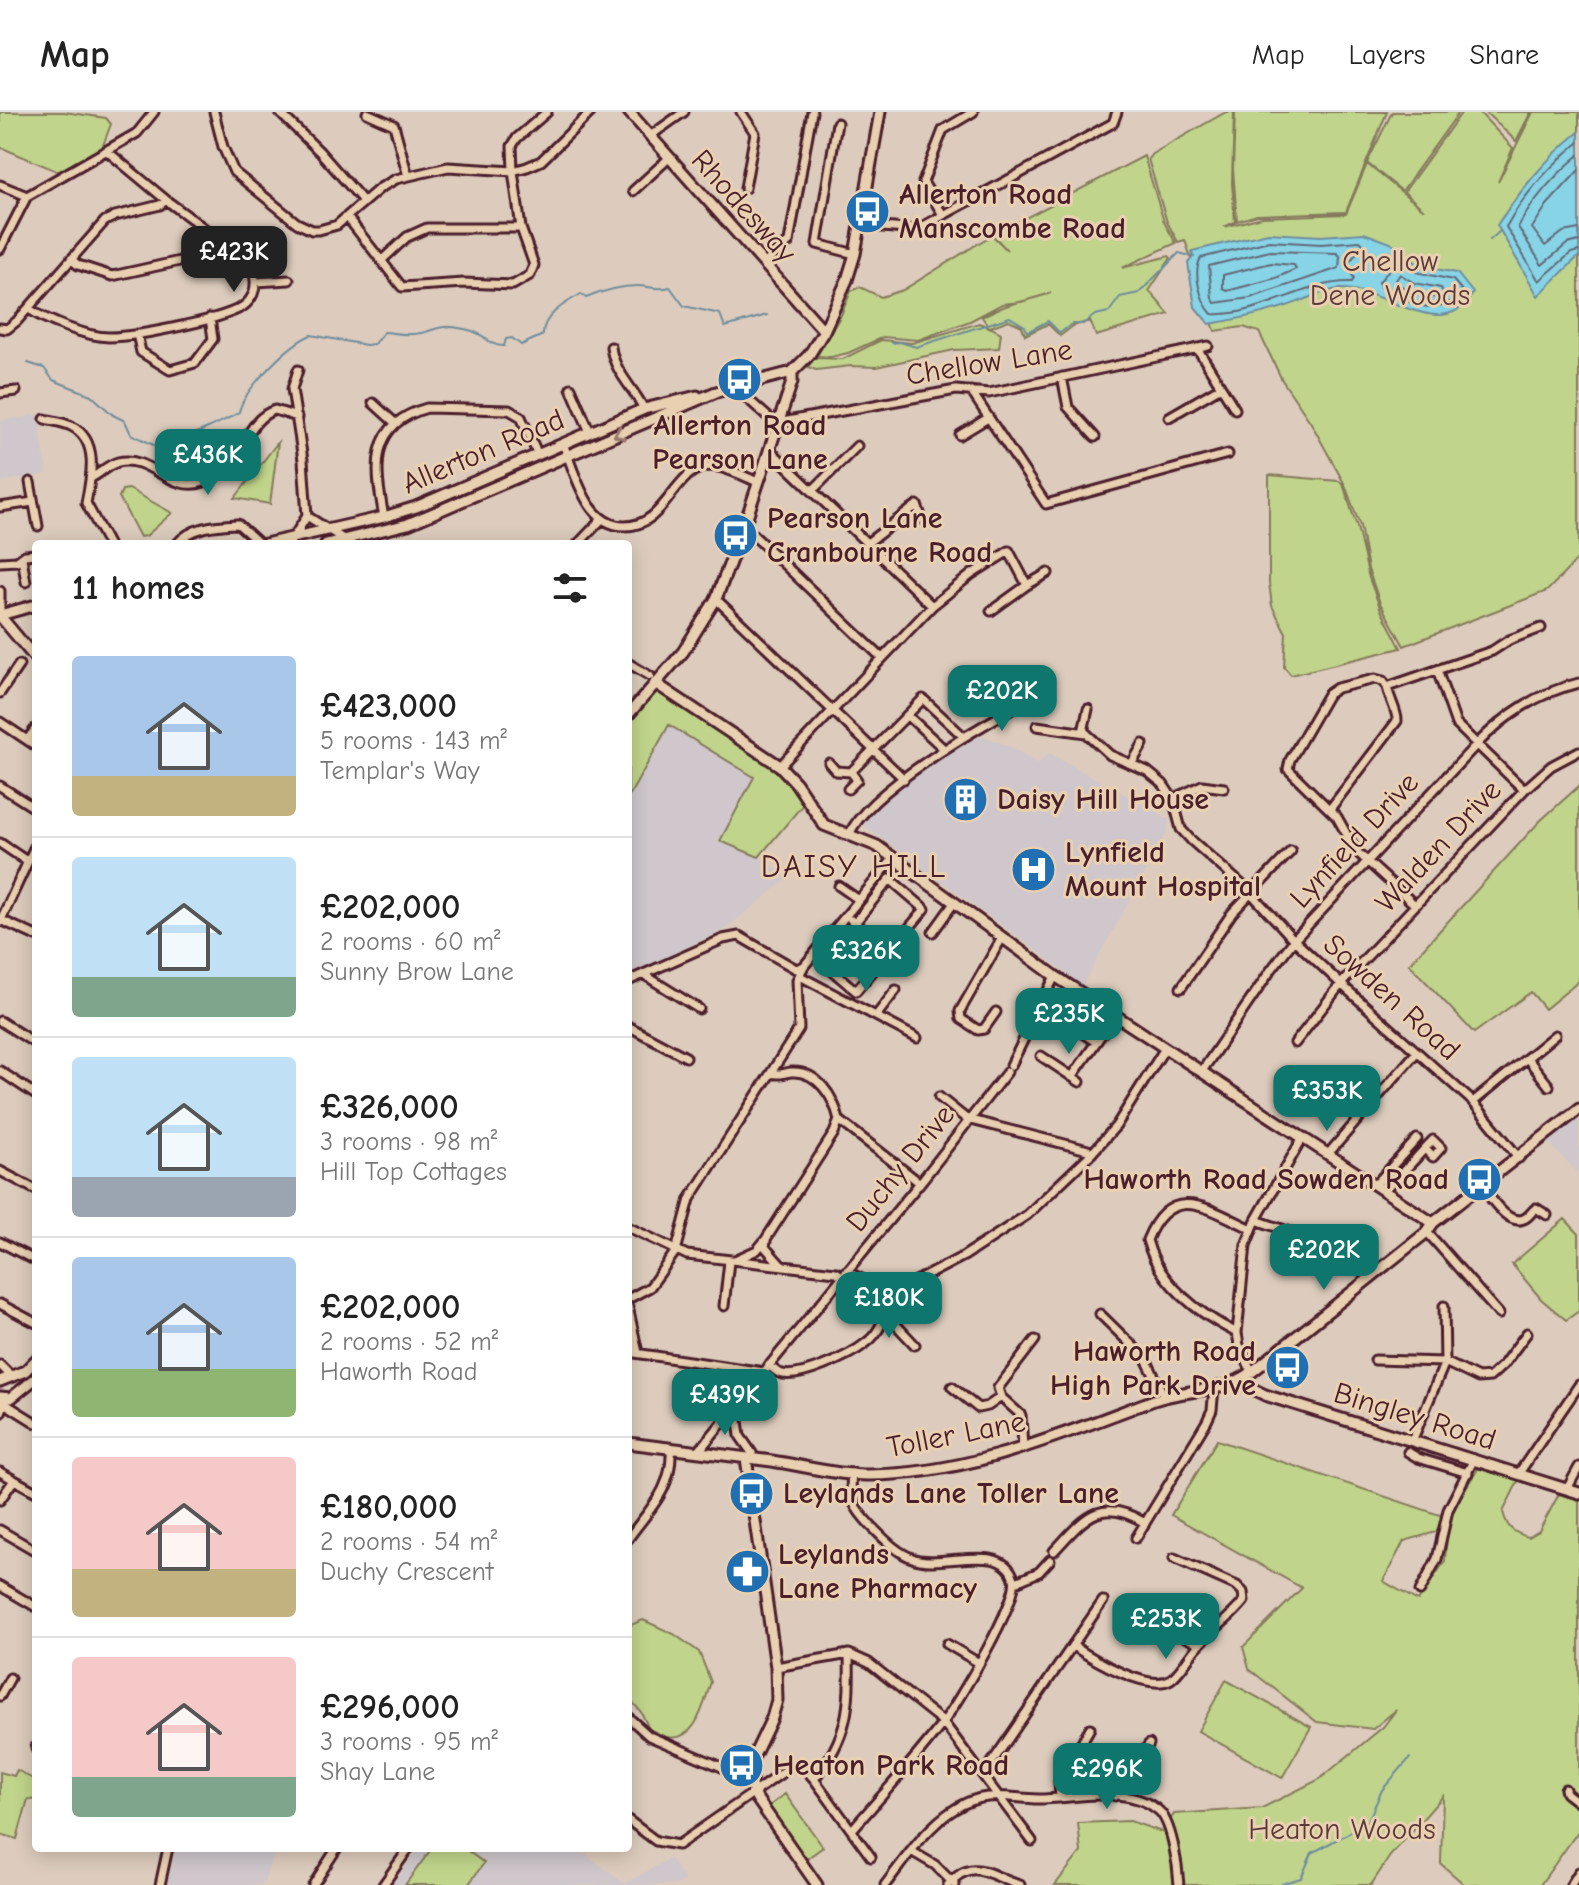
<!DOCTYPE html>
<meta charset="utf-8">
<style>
:root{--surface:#fff;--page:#f2f2f2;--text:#222;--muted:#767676;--line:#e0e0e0;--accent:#0f766e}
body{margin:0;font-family:"Comic Neue",sans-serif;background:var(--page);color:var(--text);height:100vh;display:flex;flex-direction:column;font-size:30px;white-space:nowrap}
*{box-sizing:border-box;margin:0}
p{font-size:26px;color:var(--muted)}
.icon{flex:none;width:44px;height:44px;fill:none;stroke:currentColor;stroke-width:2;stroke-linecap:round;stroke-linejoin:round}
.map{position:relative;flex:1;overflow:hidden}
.side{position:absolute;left:32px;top:428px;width:600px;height:1312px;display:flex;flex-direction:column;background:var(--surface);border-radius:8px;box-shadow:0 4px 20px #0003}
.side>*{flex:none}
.price{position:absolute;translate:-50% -68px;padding:0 18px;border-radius:16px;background:var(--accent);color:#fff;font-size:26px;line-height:52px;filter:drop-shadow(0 2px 4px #0008)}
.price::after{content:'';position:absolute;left:50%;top:48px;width:24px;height:18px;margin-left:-12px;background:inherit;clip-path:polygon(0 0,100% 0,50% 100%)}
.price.active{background:#222;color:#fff}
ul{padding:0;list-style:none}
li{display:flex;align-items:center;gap:24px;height:200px;padding:0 40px}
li+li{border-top:2px solid var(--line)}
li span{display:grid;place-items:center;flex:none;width:224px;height:160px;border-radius:8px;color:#555}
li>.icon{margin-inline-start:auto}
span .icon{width:96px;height:96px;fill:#fffc;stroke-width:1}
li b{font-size:34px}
h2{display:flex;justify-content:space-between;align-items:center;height:96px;padding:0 40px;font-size:34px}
header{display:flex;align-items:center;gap:48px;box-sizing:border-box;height:112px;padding:0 40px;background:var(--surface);border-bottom:2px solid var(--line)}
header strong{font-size:38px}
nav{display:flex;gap:44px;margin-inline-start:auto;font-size:28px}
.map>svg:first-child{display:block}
</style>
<header>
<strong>Map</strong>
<nav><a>Map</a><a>Layers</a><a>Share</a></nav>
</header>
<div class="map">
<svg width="1579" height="1773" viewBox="0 0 1579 1773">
<rect width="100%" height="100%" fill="#ddccbd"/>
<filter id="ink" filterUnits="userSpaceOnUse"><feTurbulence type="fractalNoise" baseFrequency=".0125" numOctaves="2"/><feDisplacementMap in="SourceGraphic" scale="16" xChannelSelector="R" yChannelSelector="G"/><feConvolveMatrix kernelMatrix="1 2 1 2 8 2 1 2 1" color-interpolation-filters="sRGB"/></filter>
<g filter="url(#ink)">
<path fill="#cfc7cb" d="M38,303L47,362L0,370V309Z
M669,613L754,666L720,729L759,745L790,765L724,818L628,863V686Z
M975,624L987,625L1011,635L1038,651L1049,641L1169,707L1167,720L1140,770L1082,874L1043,843L859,710L923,657Z
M1579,1006V1062L1548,1030Z
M175,1736H276L263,1773H167Z
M418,1736H577L625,1772L670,1746L685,1768L678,1773H392Z"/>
<path fill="#c0d58b" stroke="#857a5b" stroke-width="2" d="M0,0H64L106,6L111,12L102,36L59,60L0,35Z
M1226,0H1234L1232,71L1235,110L1224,115L1262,105L1346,102L1367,52L1424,98L1404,80L1462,0H1479L1513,36L1498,70L1533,0H1579V446L1547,479L1404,534L1380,491L1368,457L1360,414L1345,373L1311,311L1282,268L1259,220L1243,215L1215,219L1185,128L1178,130L1167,110L1148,47L1152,42Z
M1235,0H1387L1346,100L1257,103L1237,109L1233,57Z
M1392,0H1459L1402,79L1367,51Z
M1485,0H1531L1516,29Z
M1144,44L1164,110L1176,131L1122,156L1169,144L1171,146L1149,179L1169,202L1096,224L1090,209L1073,214L1060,224L1048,212L1025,223L1022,214L1009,208L990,215L1001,221L999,236L954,238L876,255L851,254L816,258L808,255L815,246L843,247L881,228L912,231L979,211L989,215L982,205C1002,192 1028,189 1051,181L1021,190L1002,192L970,209L918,228L883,225L848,241L831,245L817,244L841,203L851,179L860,175L881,185L903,178L992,123L1007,138L993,123Z
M278,330L270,392L235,386Z
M1269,363L1339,369L1343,372L1357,415L1369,466L1381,498L1401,536L1291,563L1284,555L1286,521L1272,494L1269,471Z
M129,377L172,401L146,424L140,425L119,385L122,378Z
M655,574L775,655L791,671L805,690L759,745L720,729L754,665L669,613L628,686V609Z
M1579,674V869L1545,897L1531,880L1474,921L1409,852L1540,709Z
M1565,1107L1579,1122V1199L1566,1208L1541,1187L1512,1152Z
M1217,1328L1443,1404L1436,1420L1404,1429L1383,1469L1418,1489L1445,1449L1448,1412L1457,1389L1480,1354L1519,1367L1503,1400C1507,1416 1513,1421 1529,1425L1539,1419L1559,1382L1568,1385L1571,1381L1579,1384V1718L1540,1773H1465L1441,1752L1443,1684L1390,1744L1371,1773H1055L1081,1740L1078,1711L1130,1709L1162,1720L1174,1702L1262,1696L1320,1667L1383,1615L1396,1598L1373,1617L1317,1610L1249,1557L1243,1535L1302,1476L1171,1403Z
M643,1508L674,1522L699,1540L711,1570C704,1590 697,1631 667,1625C661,1624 654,1619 649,1617L641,1600L628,1585V1514Z
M1226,1568L1311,1615L1282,1666L1198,1619Z
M17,1658L36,1669V1688L28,1687L17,1727L0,1722V1660L14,1664Z
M785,1682L823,1735L805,1748L768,1695Z
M432,1736H464L484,1751L468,1773H405Z"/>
<path fill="#87d4e7" stroke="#6f8c9c" stroke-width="2" d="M1579,20V144L1538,184L1497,113C1522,77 1544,48 1579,20Z
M1268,121L1321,124L1364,121L1396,133L1420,154L1457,161L1473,181C1444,234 1382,174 1339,177C1323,178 1303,189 1287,194C1261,202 1236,208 1209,212L1195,195L1188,151L1193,145L1192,139Z"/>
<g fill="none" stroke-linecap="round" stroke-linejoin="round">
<path stroke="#626776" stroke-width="2" d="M1579,30C1550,54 1524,82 1506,115L1539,169L1571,141L1579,139
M1579,43C1555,63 1533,88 1518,115L1542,153L1567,132L1579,129
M1579,58L1547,93L1532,116L1545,134L1563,120L1579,117
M1269,129L1321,132L1360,129L1364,133L1349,150V158L1354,166L1352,170C1305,168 1260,205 1212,202C1201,190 1192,161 1201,146Z
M1270,139L1337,141L1340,144L1339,156L1250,186L1215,191L1212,186L1209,154Z
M1388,139L1416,160L1453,168L1463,180L1461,185C1426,205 1413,191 1380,175L1379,170L1388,159L1383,142Z
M1271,151L1294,153L1296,157L1276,166L1227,179L1223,176V163Z
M1400,162L1414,171L1441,176L1444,182C1429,191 1411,179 1397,172L1396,168Z"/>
<path stroke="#6f8c9c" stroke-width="2" d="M1490,128L1500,119
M892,231L900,230L916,235L1010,205L1025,214L1027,220L1048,209L1060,221L1072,212H1083L1095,203L1109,200L1120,185L1139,181L1179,141L1194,145
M28,251L44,256L53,268L91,283L113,303L125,309L131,322L168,340C187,321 217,315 239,300C244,277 289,232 311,223L366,233L374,232L384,220C396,221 409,224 421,221C433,219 439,213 452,215C459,216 469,217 477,221C490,227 488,233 504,234L506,227L512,226L521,233L543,223C542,204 565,191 581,182L586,186C603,179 619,174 637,174C649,174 657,179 670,175L684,194L720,202L725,215L767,203
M1277,1773L1301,1766L1312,1741L1367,1711L1382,1678L1410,1646"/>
<defs>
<path id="street" d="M214,0L223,35L234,60L297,111L312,118H319L337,113L380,76L396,67L448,55L513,59L527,55L541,49L591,0
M279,0L320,40L363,89
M741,0L755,21L745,76
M367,1L394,13L408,64
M837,11L817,132L855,142
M650,24L684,0
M0,73L27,84L137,21L154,0
M633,79L669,46
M943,103L923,70L943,18L973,0
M347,105L402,175L464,171L513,173L530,163L534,153L521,116L513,59L512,34L517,26L547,0
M860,113L916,118L1113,11L1117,0
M0,137L27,84
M71,147L78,153L112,164L216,141L229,133
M382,148L407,125L427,116H521
M764,152L789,130L812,0
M256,170L289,168
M29,197C47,209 87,225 109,225C134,225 230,207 246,192C259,180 257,161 247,148L166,88L107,39
M0,216L7,217L17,209L105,109L115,104L160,93L166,88
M137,222L141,240L170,258L195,251L213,227L210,206
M611,235C614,260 633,275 644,297
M1197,236L1235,297
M1062,265L1068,295L1095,325
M738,273L741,281L776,312
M571,276L590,320
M971,279L1046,392L1228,342
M0,281L16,279
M373,291L395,311
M1169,305L1221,275
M45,307C53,309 63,310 71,314C100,328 91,366 86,391L108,432
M777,311L956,278L989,281L1208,234
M960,323L988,306
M563,332C576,362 586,414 625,414C668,414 673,355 711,354C725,354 745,365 758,370
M769,337L932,494
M91,366C101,361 107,353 118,350C150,342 170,382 204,370C243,357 242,308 275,298L297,305
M30,370L38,414
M812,379L857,334
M0,395L33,390
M307,404L351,432
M384,405C375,357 368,312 427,296L509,298L521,305L538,343
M744,414L882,546
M177,432C191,414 217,413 238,412L260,432
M289,432L307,404L303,348L292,277L298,258
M578,432L601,408
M866,432L917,393L922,407
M22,446L26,470
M0,450L17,449L25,443L36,442
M0,479V497
M716,487L904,667
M991,499L1027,473
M628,551L650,564
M1437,558L1456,612L1524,678
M1387,575L1383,569L1375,567L1337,576L1328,582L1290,648L1288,657L1337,705L1356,739L1415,793
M1387,575L1492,539L1509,528L1541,516
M0,581L19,553
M907,603L944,637
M0,610L36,634
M1037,614L1086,621L1110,643L1147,659L1163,672L1173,687L1181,717L1191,728L1250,780L1294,828L1341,872L1473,990L1519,1046
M1083,620L1088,597
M27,628L36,616
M829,651L836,659L851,660
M1132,651L1143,632
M780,654L932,494L972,462L1009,439L1027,473L1048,461
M0,674L36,697
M848,677L857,668L851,660L923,587L964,625
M1173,687L1202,673L1224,676
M1330,697L1397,609C1398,601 1389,586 1387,575
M849,723C868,678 981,614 1025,590
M0,731L28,750
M890,767L925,797L856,879L823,851Z
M839,774L859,788
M1,808L36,824
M851,808L890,839
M0,810L36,732
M933,820L954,791
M643,862L699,897
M800,864L917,926
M628,869L723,827L739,824L796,857L804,854
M1181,876L1232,801L1291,739
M996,900L984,917L978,918L961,907L960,899L1002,826
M876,904L896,878
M0,909L36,932
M1066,910L1096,930
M628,914L686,945
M1295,931L1341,872L1524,678L1551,654L1579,639
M1041,944L1080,970
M1527,946L1549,974
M1011,953L1055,864
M0,959L36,983
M1202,959L1271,858L1294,828L1476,633C1506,602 1537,581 1579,571
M771,961C780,964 782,961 791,960C817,958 834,985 839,1008
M1072,965L1115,903
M939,985L969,1009
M1473,990L1555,923
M839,1008L920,1071
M971,1008L1088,1038L1092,1041
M1328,1042L1416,941
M0,1059L36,1078
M1375,1073L1417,1027
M1482,1074C1490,1085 1510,1118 1527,1105C1530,1103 1532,1099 1536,1096L1547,1103
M1383,1078C1402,1064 1416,1045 1433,1028L1441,1036L1433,1045L1425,1037
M1256,1108L1299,1123L1300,1128
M628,1115L687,1143L836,1160L842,1164
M1427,1120L1499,1202
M766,1129L765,1135L781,1153
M0,1130L36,1149
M735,1148L757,1138L766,1127L834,1021L839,1008
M846,1159L891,1182L964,1144L1027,1103L1092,1041L1116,1014L1165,936
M628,1187L650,1175L676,1139L690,1087L799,917L797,868L804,854L893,747
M0,1192L36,1211
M628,1194L638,1241
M724,1194L729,1149
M886,1202L915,1233
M1100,1202L1146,1247L1164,1284
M1237,1221C1199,1202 1158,1171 1147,1128C1171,1068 1210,1098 1252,1117
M628,1240L764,1260
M1375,1248L1445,1250L1478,1266L1490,1265L1503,1253L1527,1221
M0,1253L12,1265
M769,1253C772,1256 775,1259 779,1261C798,1269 851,1243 866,1231C881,1221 887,1199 891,1182
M1252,1260L1239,1233L1237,1221L1246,1133L1256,1108L1303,1025
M952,1275L978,1296L988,1294L1001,1285
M4,1291L36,1311
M736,1293L740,1324L752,1341
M1413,1327L1445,1250L1444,1194
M1023,1336L1021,1303L1001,1285L998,1276L1035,1228
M698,1340L923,1067L1007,960
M1408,1340L1418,1346L1468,1361
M0,1360L36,1380
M852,1361C849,1388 853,1395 872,1415C884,1427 898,1442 915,1447C943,1456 1004,1429 1014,1467C1020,1487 957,1592 942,1612C914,1649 882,1683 852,1718
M1519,1361L1579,1273
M1567,1377L1579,1355
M0,1388L14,1368
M0,1418L36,1439
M1136,1426L1207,1309L1212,1298L1214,1276
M628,1427C650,1396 673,1377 671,1337
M1054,1439C1084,1407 1100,1383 1145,1411
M1016,1470L1039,1460L1050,1448
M0,1474L36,1495
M1420,1479L1437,1447L1448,1398L1474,1347
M1156,1511L1199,1532
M947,1532L979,1551
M1073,1534C1093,1547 1149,1581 1171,1567C1182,1559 1189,1543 1199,1533C1213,1517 1231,1506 1244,1489L1243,1480L1237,1474L1174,1446
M776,1555L849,1542L869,1551L943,1610L1032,1729
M0,1584L10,1566
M628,1605L649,1624L750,1667
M36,1634V1637
M984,1662L1103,1489
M814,1667C849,1625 850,1594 849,1542
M1565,1677L1566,1681L1579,1691
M1115,1684L1149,1632
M1060,1685L1059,1670L1090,1616
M628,1708L656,1729L678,1733L789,1656L801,1652L814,1667L871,1745
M911,1739L935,1753L955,1773
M160,1773L168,1736
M313,1773L337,1736
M383,1773L409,1736
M885,1773C906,1746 926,1715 955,1697C984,1678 1008,1686 1038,1687C1075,1687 1127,1672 1158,1698C1172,1709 1178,1755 1179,1773
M948,1773C974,1743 990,1765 1020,1773
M1571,1773L1579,1760"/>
<path id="secondary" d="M629,0L824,219
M265,432L384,405L416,395L644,297L697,284
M326,432L408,412L716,280L792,260L809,243L824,219L847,168L855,142L880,0
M0,503L36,493
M0,504L36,547
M655,571L780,654L796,671L824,713L877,734L1055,864L1433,1111
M628,603L683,540L716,487L744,414L792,270V260
M0,1269L25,1259L36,1248
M1238,1270L1265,1283L1579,1381
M0,1285L11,1286L36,1266
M0,1300L5,1287
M628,1331C676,1337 724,1343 772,1349C804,1354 837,1363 868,1363C969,1363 1062,1322 1154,1288C1187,1276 1223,1282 1252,1260L1427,1120L1433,1111L1579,997
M746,1346L776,1555L777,1588L772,1606L752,1648L751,1674L757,1687L817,1773"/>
</defs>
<use href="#street" stroke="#4a1f2b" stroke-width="13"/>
<use href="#secondary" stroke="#4a1f2b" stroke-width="15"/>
<use href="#street" stroke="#e9d0b1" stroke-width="7"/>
<use href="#secondary" stroke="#e9d0b1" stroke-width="9"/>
</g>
<defs><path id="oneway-chevron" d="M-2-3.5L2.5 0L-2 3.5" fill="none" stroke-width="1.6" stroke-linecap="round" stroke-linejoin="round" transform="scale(2)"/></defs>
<use stroke="#9a786e" href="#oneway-chevron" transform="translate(619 322) rotate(157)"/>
</g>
<defs>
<symbol id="bus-disc" viewBox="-11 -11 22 22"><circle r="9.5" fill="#1f6fb2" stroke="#e9d0b1"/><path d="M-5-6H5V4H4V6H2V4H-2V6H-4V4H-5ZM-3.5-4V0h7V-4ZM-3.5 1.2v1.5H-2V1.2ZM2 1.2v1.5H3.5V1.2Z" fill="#fff"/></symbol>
<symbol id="building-disc" viewBox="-11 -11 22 22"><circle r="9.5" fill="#1f6fb2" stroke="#e9d0b1"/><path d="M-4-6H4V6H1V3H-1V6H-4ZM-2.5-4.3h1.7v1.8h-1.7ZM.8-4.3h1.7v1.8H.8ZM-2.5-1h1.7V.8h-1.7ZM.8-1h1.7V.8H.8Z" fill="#fff"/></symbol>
<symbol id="hospital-disc" viewBox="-11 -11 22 22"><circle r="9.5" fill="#1f6fb2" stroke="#e9d0b1"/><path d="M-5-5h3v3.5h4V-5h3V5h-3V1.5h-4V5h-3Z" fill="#fff"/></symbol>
<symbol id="pharmacy-disc" viewBox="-11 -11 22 22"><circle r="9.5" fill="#1f6fb2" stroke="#e9d0b1"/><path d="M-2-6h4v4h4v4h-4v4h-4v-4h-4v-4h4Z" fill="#fff"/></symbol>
</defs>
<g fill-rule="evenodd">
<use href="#bus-disc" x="842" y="74" width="51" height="51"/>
<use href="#bus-disc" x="714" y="242" width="51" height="51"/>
<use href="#bus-disc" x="710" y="398" width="51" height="51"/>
<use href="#building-disc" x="940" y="662" width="51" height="51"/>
<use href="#hospital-disc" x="1008" y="732" width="51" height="51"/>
<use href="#bus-disc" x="1454" y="1042" width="51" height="51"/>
<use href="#bus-disc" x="1262" y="1230" width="51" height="51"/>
<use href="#bus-disc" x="726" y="1356" width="51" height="51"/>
<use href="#pharmacy-disc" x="722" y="1434" width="51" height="51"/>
<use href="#bus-disc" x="716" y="1628" width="51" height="51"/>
</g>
<g text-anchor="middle" stroke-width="6" stroke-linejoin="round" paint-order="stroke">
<g font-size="30" font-weight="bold" fill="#4a1f2b" stroke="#e9d0b1" text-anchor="start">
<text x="899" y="92">Allerton Road<tspan x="899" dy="34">Manscombe Road</tspan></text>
<text x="740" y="323" text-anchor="middle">Allerton Road<tspan x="740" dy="34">Pearson Lane</tspan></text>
<text x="767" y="416">Pearson Lane<tspan x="767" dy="34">Cranbourne Road</tspan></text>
<text x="997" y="697">Daisy Hill House</text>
<text x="1065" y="750">Lynfield<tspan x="1065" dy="34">Mount Hospital</tspan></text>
<text x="1449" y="1077" text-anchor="end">Haworth Road Sowden Road</text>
<text x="1256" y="1249" text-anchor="end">Haworth Road<tspan x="1256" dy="34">High Park Drive</tspan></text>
<text x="783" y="1391">Leylands Lane Toller Lane</text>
<text x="778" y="1452">Leylands<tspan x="778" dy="34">Lane Pharmacy</tspan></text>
<text x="773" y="1663">Heaton Park Road</text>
</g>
<g font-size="30" fill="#4a1f2b" stroke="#e9d0b1">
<text transform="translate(744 94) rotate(48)" y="10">Rhodesway</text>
<text transform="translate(989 250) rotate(-9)" y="10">Chellow Lane</text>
<text transform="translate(483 339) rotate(-23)" y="10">Allerton Road</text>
<text transform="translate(1354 728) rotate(-47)" y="10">Lynfield Drive</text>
<text transform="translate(1438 734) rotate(-47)" y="10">Walden Drive</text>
<text transform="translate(1392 885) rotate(42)" y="10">Sowden Road</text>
<text transform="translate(900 1056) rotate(-51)" y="10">Duchy Drive</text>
<text transform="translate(1415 1304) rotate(17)" y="10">Bingley Road</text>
<text transform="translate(956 1322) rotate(-11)" y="10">Toller Lane</text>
</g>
<g font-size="30" fill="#5c3a39" stroke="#e9d0b1">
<text x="1390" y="159">Chellow<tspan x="1390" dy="34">Dene Woods</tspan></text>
<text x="1342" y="1727">Heaton Woods</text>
</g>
<g font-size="32" letter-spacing="2" fill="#4a1f2b" stroke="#e9d0b1">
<text x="854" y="765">DAISY HILL</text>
</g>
</g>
</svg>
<b class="price active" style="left:234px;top:182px">£423K</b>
<b class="price" style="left:208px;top:385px">£436K</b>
<b class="price" style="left:1002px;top:621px">£202K</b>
<b class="price" style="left:866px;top:881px">£326K</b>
<b class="price" style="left:1069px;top:944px">£235K</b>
<b class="price" style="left:1327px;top:1021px">£353K</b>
<b class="price" style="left:1324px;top:1180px">£202K</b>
<b class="price" style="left:889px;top:1228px">£180K</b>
<b class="price" style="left:725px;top:1325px">£439K</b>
<b class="price" style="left:1166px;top:1549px">£253K</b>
<b class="price" style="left:1107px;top:1699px">£296K</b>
<section class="side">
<h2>11 homes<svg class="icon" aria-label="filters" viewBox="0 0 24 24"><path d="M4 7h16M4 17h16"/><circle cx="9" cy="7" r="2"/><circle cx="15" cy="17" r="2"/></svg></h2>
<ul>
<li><span style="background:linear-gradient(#a9c7e8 75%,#c2b280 0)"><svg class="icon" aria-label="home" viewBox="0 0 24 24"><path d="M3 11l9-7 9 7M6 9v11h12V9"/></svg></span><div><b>£423,000</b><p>5 rooms · 143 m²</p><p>Templar's Way</p></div></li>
<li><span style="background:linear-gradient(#bfe0f5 75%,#7fa58c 0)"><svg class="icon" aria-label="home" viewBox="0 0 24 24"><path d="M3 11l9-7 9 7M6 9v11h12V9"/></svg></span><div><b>£202,000</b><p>2 rooms · 60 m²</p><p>Sunny Brow Lane</p></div></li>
<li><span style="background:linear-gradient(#bfe0f5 75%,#9aa5b1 0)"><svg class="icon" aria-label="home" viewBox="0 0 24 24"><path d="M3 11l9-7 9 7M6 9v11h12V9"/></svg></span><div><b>£326,000</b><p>3 rooms · 98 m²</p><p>Hill Top Cottages</p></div></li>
<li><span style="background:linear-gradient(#a9c7e8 70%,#8fb573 0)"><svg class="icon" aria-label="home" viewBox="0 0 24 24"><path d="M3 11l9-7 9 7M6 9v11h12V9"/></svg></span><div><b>£202,000</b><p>2 rooms · 52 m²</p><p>Haworth Road</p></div></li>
<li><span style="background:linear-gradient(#f6c9c9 70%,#c2b280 0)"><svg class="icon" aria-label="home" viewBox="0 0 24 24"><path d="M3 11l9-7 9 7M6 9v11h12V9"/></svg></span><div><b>£180,000</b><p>2 rooms · 54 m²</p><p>Duchy Crescent</p></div></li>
<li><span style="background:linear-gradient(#f6c9c9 75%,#7fa58c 0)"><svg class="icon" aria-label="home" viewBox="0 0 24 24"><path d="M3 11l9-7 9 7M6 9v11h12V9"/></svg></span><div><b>£296,000</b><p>3 rooms · 95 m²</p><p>Shay Lane</p></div></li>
</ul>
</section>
</div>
